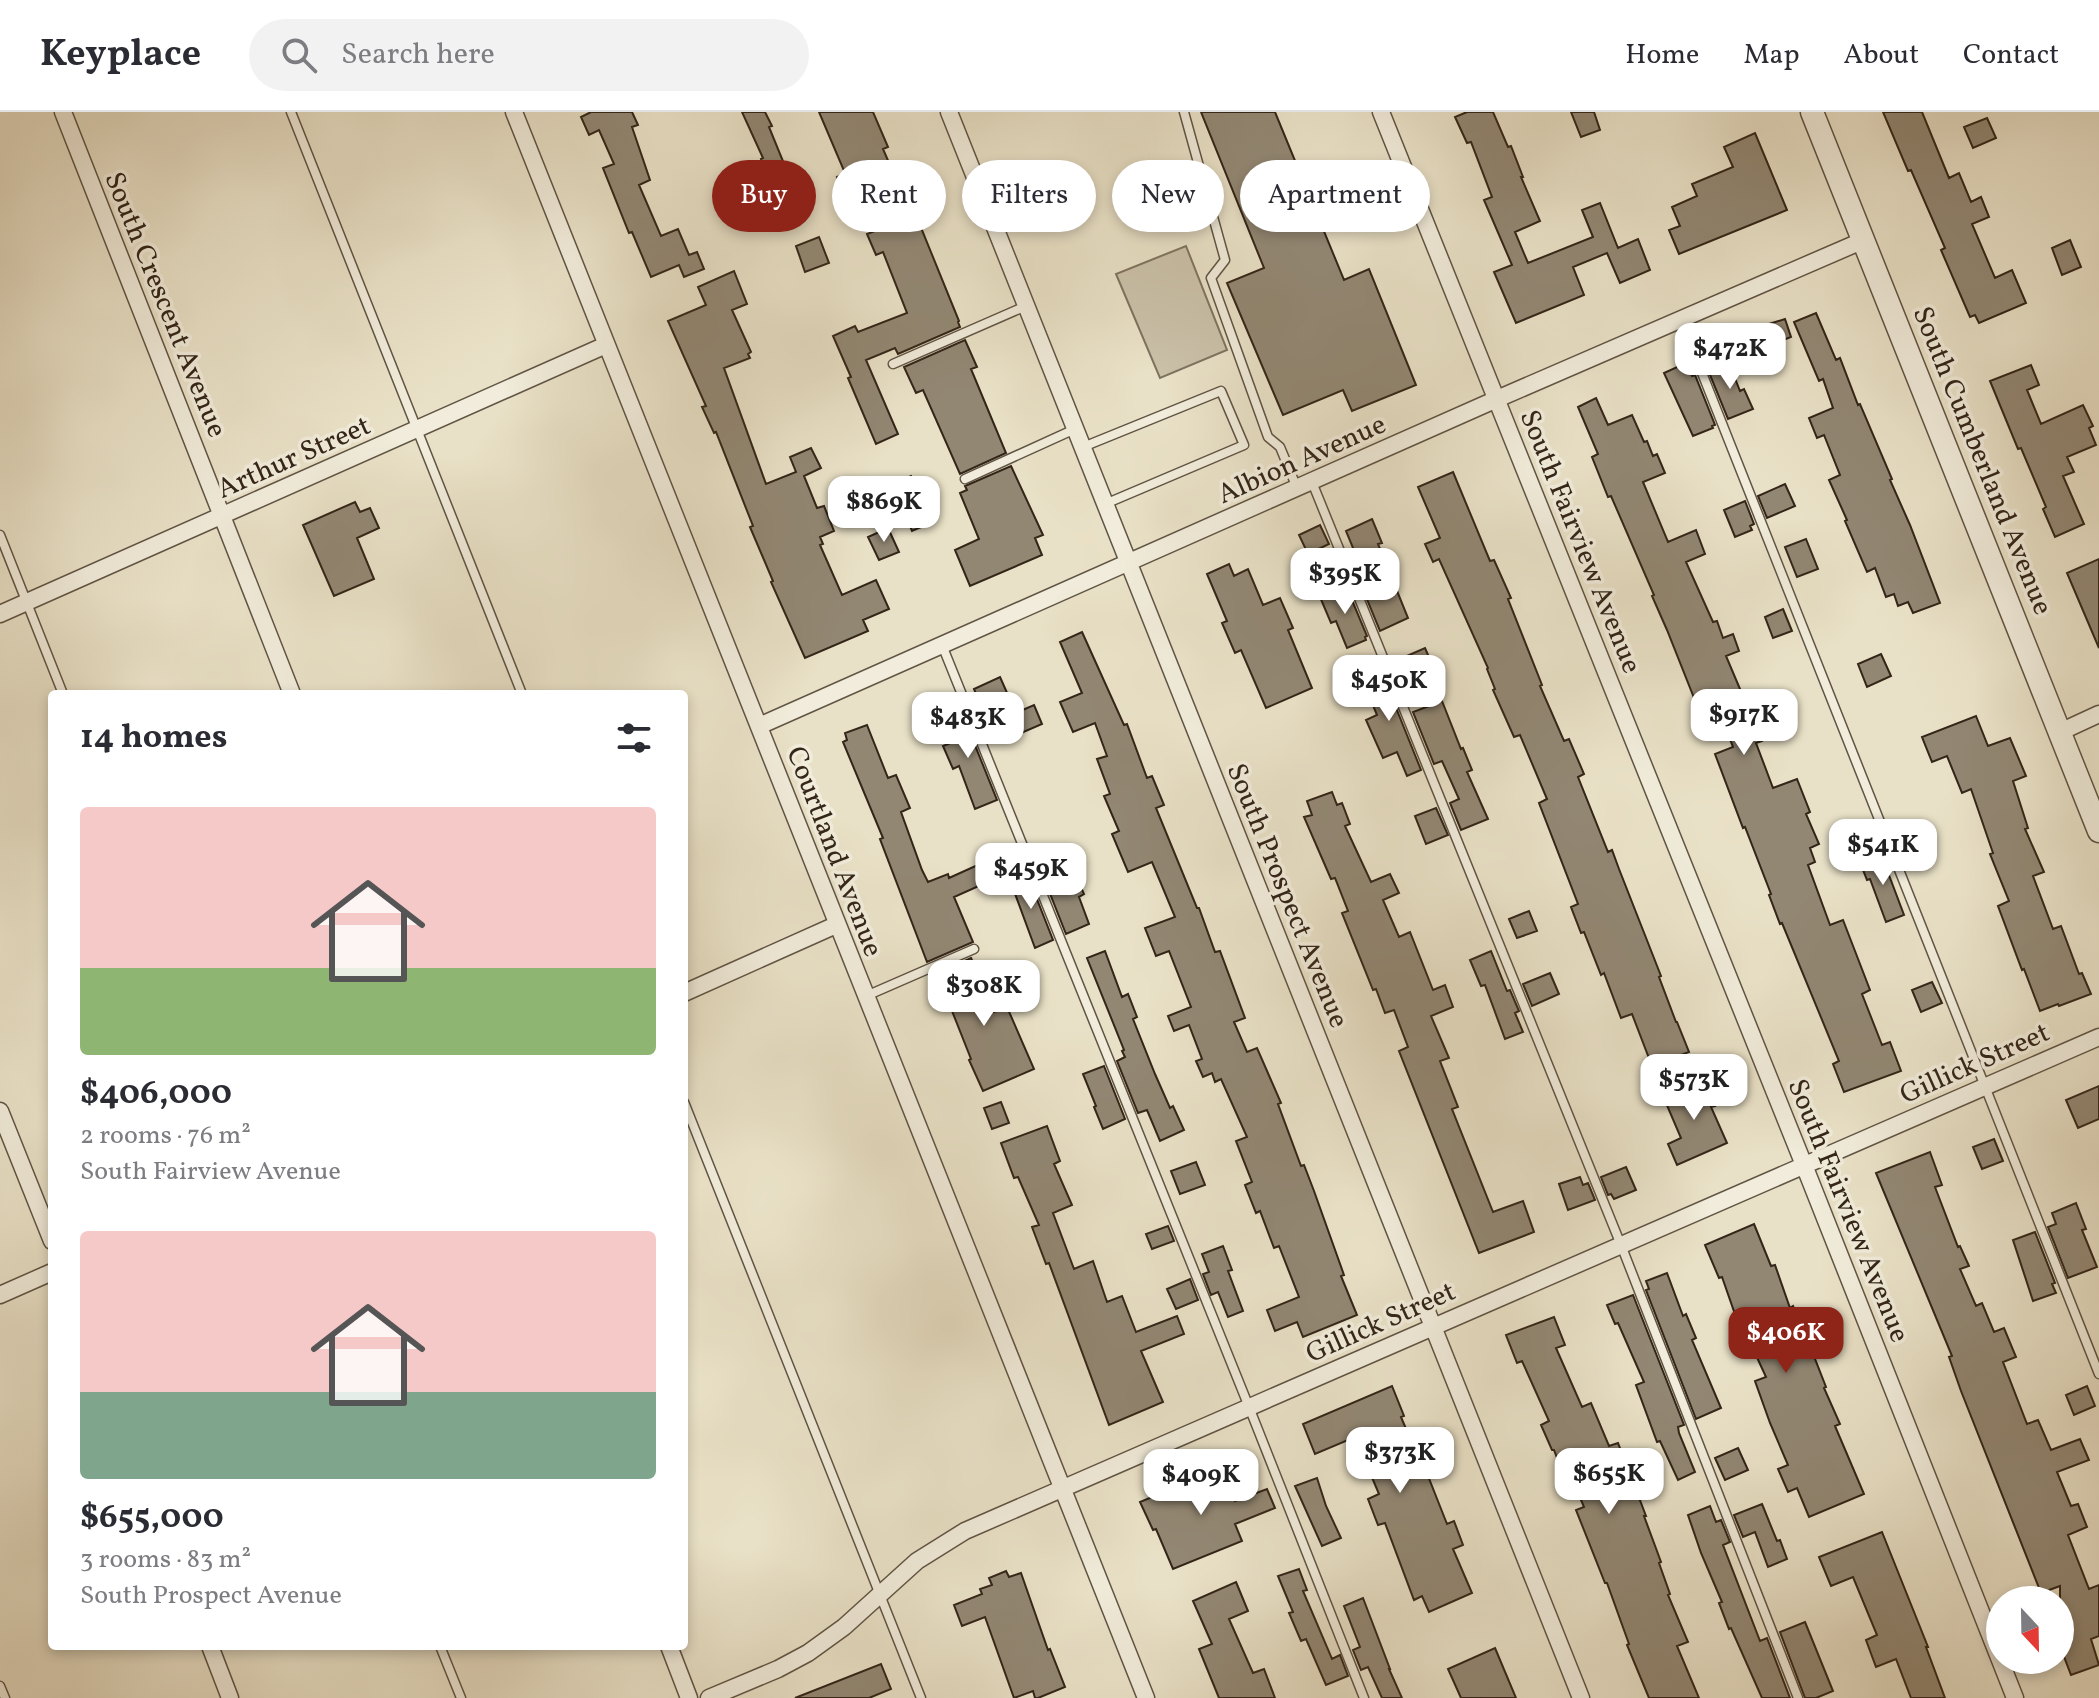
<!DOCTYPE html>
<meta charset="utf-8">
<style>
:root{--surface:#fff;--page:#f2f2f3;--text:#2b2b33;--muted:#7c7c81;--line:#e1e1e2;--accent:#8f2418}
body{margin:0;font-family:Vollkorn,serif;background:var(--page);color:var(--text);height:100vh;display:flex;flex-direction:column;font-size:30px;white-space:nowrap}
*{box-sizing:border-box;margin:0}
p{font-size:26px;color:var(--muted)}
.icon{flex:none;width:44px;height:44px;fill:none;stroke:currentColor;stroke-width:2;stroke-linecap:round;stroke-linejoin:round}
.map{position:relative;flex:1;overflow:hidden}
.panel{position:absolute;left:48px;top:578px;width:640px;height:960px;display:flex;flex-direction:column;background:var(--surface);border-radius:8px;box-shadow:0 4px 12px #0003}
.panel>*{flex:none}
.banner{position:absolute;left:712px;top:48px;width:760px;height:72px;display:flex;gap:16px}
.needle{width:52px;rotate:158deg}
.buttons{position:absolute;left:1986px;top:1474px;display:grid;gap:16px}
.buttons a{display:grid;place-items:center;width:88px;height:88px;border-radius:50%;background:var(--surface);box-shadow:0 4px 12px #0003;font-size:40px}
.price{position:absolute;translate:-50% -68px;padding:0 18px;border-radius:16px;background:#fff;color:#222;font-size:26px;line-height:52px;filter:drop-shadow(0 2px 4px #0008)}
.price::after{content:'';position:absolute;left:50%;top:48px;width:24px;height:18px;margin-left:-12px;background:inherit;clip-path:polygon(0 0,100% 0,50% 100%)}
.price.current{background:var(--accent);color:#fff}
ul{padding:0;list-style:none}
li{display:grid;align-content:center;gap:16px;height:424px;padding:0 32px}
li span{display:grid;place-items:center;height:248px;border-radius:8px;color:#555}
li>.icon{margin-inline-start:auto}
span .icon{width:144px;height:144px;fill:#fffc;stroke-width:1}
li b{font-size:34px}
h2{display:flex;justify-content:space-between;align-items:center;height:96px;padding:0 32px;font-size:34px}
.pill{padding:0 28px;border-radius:36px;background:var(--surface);box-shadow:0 4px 12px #0003;font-size:28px;line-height:72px}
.pill.current{background:var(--accent);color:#fff}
header{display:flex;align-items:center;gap:48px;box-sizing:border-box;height:112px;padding:0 40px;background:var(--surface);border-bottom:2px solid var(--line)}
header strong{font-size:38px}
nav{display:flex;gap:44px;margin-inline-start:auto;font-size:28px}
.search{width:560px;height:72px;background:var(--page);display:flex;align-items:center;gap:20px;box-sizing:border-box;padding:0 28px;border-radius:44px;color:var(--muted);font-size:30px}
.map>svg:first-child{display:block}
</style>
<header>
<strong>Keyplace</strong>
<div class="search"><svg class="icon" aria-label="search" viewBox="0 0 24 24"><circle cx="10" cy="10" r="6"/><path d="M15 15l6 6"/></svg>Search here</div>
<nav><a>Home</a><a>Map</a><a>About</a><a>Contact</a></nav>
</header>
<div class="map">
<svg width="2099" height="1586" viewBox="0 0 2099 1586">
<rect width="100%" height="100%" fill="#e9e1c7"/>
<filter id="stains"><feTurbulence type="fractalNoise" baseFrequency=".0025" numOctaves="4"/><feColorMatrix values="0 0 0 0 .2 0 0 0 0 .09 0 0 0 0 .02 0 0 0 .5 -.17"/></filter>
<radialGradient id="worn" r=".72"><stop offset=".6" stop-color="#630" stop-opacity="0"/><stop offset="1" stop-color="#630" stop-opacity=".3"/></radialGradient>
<path fill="#cac1a9" stroke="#7e7360" stroke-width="2" d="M1186,134L1227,238L1160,266L1116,162Z"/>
<path fill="#928773" stroke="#332518" stroke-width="2" d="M591,0H632L638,13L632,15L650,68L639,73L661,124L678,117L689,143L697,140L704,157L684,165L679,153L651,165L632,120L629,121L603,56L614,52L599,18L589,23L581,5Z
M742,0H765L772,14L769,15L787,59L769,67L761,47L763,46Z
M819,0H873L888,35L883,37L896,67L900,64L959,209L958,210L960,215L898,242L895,236L866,248L898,322L876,332L848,266L851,265L833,224L855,214L858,220L907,201L883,140L876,143L867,122L875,119L857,77L845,82L837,65L845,61Z
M1201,0H1275L1344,168L1369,157L1416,273L1352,299L1343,278L1283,303L1227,171L1264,156Z
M1467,0H1493L1508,35L1511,34L1523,65H1521L1540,109L1515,120L1528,151L1593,125L1582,98L1600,91L1618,136L1638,127L1650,158L1620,171L1607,141L1573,155L1584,183L1516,211L1494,160L1512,153L1484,88L1492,85L1471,30L1467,31L1455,5Z
M1571,0H1594L1600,18L1581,25Z
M1883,0H1922L1949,66L1959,61L1971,90L1981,85L1989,105L1972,112L1995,166L2012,158L2026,191L1979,211L1975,203L1970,205L1941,138L1945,136L1911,58L1908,59Z
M1987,6L1996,26L1973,36L1964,15Z
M1755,21L1787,98L1679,142L1669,118L1680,114L1672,95L1697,84L1692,72L1733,55L1724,35Z
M819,125L829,151L805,160L796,134Z
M2070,128L2081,155L2062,163L2052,136Z
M734,159L747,192L732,198L751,240L748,242L750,246L724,256L766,372L796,360L790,345L811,336L821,356L804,364L817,396L824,394L834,419L820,425L823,432L820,433L842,483L876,468L889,497L863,508L868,519L805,546L771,470L773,469L750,415L753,414L716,320L714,321L702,295L706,294L668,209L706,193L698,175Z
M1816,201L1836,248L1840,246L1858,293L1860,292L1892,367L1890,368L1910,413L1940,491L1913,501L1908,490L1898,494L1894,482L1886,485L1875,456L1867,460L1845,409L1847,408L1829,368L1840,363L1824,323L1817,326L1809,306L1833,296L1823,267L1819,269L1794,210Z
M1785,207L1791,225L1776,231L1769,212Z
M965,228L977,255L971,257L1006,341L960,362L923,278L916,281L904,255Z
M1686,251L1692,264L1695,263L1715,313L1712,314L1713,316L1693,324L1664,261Z
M1729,251L1740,279L1744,277L1753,297L1728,307L1708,258Z
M2031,253L2039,273L2027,278L2041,312L2083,293L2093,314L2089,316L2096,333L2067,345L2074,360L2063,364L2084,412L2055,425L2043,397L2046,395L2021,336L2018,337L1990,269Z
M1596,286L1608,313L1632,303L1644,330L1647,329L1653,344L1657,342L1665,361L1643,370L1668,430L1696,418L1705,442L1686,450L1713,510L1717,509L1723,526L1733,522L1739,539L1726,544L1762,629L1756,631L1773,676L1797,667L1810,700L1806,702L1819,732L1810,736L1815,750L1808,753L1830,813L1843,808L1870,878L1862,882L1882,933L1890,930L1901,959L1844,980L1833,952L1839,949L1782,811L1780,812L1769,783L1771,782L1745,715L1743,716L1715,642L1733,635L1719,599L1702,606L1667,518L1652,484L1654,483L1611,384L1608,385L1592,345L1598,342L1578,295Z
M1011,354L1043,423L1035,426L1042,443L970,474L955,438L979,427L960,381L967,378L965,374Z
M1453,360L1490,449L1494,448L1511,486L1508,487L1542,573L1540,574L1564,629L1569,627L1584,662L1578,665L1608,740L1612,738L1619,757L1661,864L1659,865L1676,910H1677L1689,940L1652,954L1632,902L1621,906L1604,861L1601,863L1584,820L1581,821L1571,795L1578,792L1539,691L1547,687L1520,623L1514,625L1493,578L1495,577L1487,557L1488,556L1439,447L1433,450L1425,432L1440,426L1418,375Z
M911,364L933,410L912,419L893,372Z
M1785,372L1795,394L1767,406L1758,384Z
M1745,389L1754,412L1750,414L1752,418L1735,425L1724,398Z
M355,390L360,400L370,396L379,416L357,426L374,467L334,484L303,413Z
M1372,407L1382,431L1378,432L1408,506L1380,519L1359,468L1365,465L1346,419Z
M1320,413L1329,432L1308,442L1299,423Z
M888,416L899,440L879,448L868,425Z
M1806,427L1818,457L1797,465L1785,435Z
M2099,447V536L2067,461Z
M1229,452L1234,464L1248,457L1263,493L1280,486L1293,516L1288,518L1312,576L1266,596L1241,538L1235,541L1222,511L1227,509L1207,462Z
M1346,474L1367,524L1365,525L1366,528L1347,536L1336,509L1331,511L1320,485Z
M1783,497L1792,519L1773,526L1765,505Z
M1082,520L1124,613L1127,612L1147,666L1152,664L1164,693L1156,696L1197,796H1199L1215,840L1220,839L1245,906L1234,910L1247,940L1257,936L1281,991L1278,992L1301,1054L1304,1053L1314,1079L1344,1163L1341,1164L1357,1203L1303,1225L1297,1210L1275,1219L1267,1198L1299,1185L1279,1134L1274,1136L1260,1099L1256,1101L1245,1073L1252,1070L1236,1029L1247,1025L1221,967L1215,970L1212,961L1203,965L1196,949L1202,947L1189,913L1174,919L1168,904L1191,895L1169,839L1156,844L1145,816L1175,805L1152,750L1128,760L1112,722L1119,719L1104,684L1110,682L1097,647L1107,644L1095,611L1073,620L1060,590L1082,581L1060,530Z
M1425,536L1434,557L1401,571L1393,550Z
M1881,542L1891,564L1867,575L1858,552Z
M1380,556L1421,658L1407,664L1397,640L1383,646L1366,608L1377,603L1361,564Z
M1000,565L1012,592L979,606L973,591L979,589L974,577Z
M1442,589L1461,637L1463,636L1472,658L1467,660L1488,707L1461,718L1450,691L1459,687L1442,649L1434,652L1413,600Z
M1034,593L1042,612L1019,622L1011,603Z
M960,596L997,688L975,697L959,654L953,657L943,634L953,630L942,603Z
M1976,604L1988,634L2010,626L2026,664L2013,669L2028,716L2025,717L2044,760L2033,764L2053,817L2061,814L2079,862L2082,861L2091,882L2059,894L2058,892L2040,899L2024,857L2022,858L1998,794L2009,789L1990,742L1993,741L1971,677L1962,681L1947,644L1932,650L1922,625Z
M867,613L888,666L896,663L910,696L901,700L922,758L928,770L948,762L949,766L982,751L990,769L954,785L973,830L927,850L880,727L883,726L843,630L847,628L845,621Z
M1332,680L1337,693L1342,691L1350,712L1345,714L1371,770L1390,762L1399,781L1383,788L1399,825L1410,820L1433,878L1445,873L1453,895L1431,904L1449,946L1440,949L1458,995L1452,997L1493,1100L1523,1089L1534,1120L1479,1141L1399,939L1408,935L1394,898L1385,901L1376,877L1373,878L1342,801L1348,799L1335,766L1331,767L1304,705L1312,703L1307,689Z
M1436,696L1448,723L1426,732L1415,704Z
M1881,742L1904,803L1886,810L1870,767L1867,768L1860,750Z
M1027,762L1053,828L1035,836L1010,768Z
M1075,762L1084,782L1079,785L1089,812L1066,822L1047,774Z
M1529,799L1537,819L1517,826L1509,807Z
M1105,839L1122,885L1128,882L1137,905L1133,907L1155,962L1170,996L1173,994L1184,1018L1160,1029L1147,998L1138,1001L1117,949L1125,945L1122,939L1124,938L1087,846Z
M1491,839L1507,879L1510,878L1519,899L1515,901L1523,920L1505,927L1485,873L1481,874L1470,848Z
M971,846L994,900L1007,895L1034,957L983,979L969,948L971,947L937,861Z
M1550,861L1559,882L1532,894L1523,872Z
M1932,870L1942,891L1921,900L1912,878Z
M1104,954L1125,1007L1103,1017L1094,995L1096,994L1083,962Z
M1703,967L1715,994L1711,995L1727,1031L1677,1053L1668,1032L1681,1026L1663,984Z
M2099,974V1007L2078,1016L2066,988Z
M1001,990L1009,1011L992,1017L984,996Z
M1047,1014L1060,1049L1054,1052L1072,1093L1053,1101L1074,1157L1093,1149L1107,1190L1122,1184L1136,1220L1177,1204L1184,1222L1141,1239L1163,1290L1109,1313L1049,1151L1046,1152L1032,1115L1039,1113L1018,1065L1014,1066L1001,1031Z
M1994,1027L2003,1049L1982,1057L1973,1035Z
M1930,1040L1942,1073L1935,1075L1958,1135L1960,1134L1969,1154L1960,1157L1976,1194L1982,1191L1994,1220L2004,1216L2016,1245L2003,1250L2027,1312L2038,1308L2051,1338L2080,1327L2089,1348L2057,1360L2071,1394L2078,1392L2087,1415L2068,1423L2089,1477L2099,1473V1524L2091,1527L2099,1553L2071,1563L2060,1534V1474L2041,1481L1961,1279L1949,1245L1952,1244L1876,1061Z
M1196,1050L1205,1073L1180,1082L1171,1059Z
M1626,1055L1636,1078L1614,1087L1611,1082L1608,1083L1601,1065Z
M1580,1065L1583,1073L1588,1071L1595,1088L1568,1098L1559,1072Z
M2076,1091L2086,1117L2082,1118L2097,1155L2068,1166L2048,1115L2056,1112L2052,1101Z
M1754,1112L1771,1154L1775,1153L1790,1196L1793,1194L1806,1224L1826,1275L1824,1276L1840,1312L1835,1314L1864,1382L1809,1405L1797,1376L1788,1380L1778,1357L1788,1353L1770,1311L1755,1269L1766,1265L1738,1204L1736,1205L1722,1165L1719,1166L1705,1133Z
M1168,1114L1174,1129L1152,1137L1146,1122Z
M2035,1120L2055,1171L2052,1172L2056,1181L2033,1189L2013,1128Z
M1223,1134L1232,1158L1228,1159L1243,1199L1228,1205L1218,1180L1211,1183L1203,1162L1209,1160L1202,1142Z
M1667,1161L1683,1204L1686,1202L1696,1226L1692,1228L1721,1296L1696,1307L1646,1178L1649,1177L1646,1169Z
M1190,1167L1198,1188L1176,1197L1167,1177Z
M1633,1183L1684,1313L1678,1315L1679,1321L1695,1360L1678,1368L1660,1329L1657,1330L1636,1273L1644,1270L1618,1211L1615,1212L1607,1193Z
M1554,1205L1565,1233L1556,1236L1582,1295L1591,1291L1609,1334L1618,1331L1646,1404H1644L1661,1450L1659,1451L1670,1482L1668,1483L1688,1530L1677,1534L1699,1586H1649L1627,1533L1629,1532L1607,1471H1605L1576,1398L1584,1395L1571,1364L1565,1367L1554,1338H1552L1541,1313L1549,1309L1522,1249L1517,1251L1506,1223Z
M1392,1274L1404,1304L1401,1305L1426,1364H1428L1447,1412L1454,1409L1463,1433L1453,1437L1472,1481L1429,1500L1422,1484L1414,1488L1385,1411L1378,1413L1368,1387L1379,1382L1355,1325L1315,1342L1303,1312Z
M2087,1274L2095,1294L2074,1303L2066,1283Z
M1738,1336L1748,1358L1725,1368L1715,1346Z
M1221,1356L1235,1389L1267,1377L1275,1396L1235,1412L1242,1429L1173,1457L1156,1417L1153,1418L1140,1390Z
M1317,1366L1326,1394L1341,1426L1322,1434L1295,1374Z
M1762,1392L1777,1429L1780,1428L1787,1447L1768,1455L1755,1420L1743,1425L1734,1403Z
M1710,1394L1716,1410L1721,1408L1730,1430L1723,1433L1760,1529L1767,1526L1790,1586H1762L1731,1516L1729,1517L1719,1491L1722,1490L1701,1441L1688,1403Z
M1882,1420L1928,1535H1926L1945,1586H1911L1896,1547L1876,1555L1866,1528L1877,1523L1853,1465L1831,1474L1819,1445Z
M1299,1457L1307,1478L1303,1479L1332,1547L1340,1543L1348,1564L1326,1573L1306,1527L1301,1529L1289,1501L1293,1500L1278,1464Z
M1006,1459L1009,1465L1021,1461L1048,1538L1050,1537L1065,1575L1038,1586H1035L1033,1579L1014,1586L985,1505L962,1514L954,1493L982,1482L980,1477L992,1473L989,1466Z
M1236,1470L1248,1499L1229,1507L1253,1561L1264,1557L1275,1586H1219L1199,1537L1212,1532L1193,1489Z
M1363,1486L1390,1557H1389L1402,1586H1382L1368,1555L1361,1558L1353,1538L1360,1535L1344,1494Z
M1805,1510L1833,1579L1816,1586H1805L1780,1520Z
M1495,1536L1516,1586H1461L1448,1557Z
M881,1552L891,1577L869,1586H795Z"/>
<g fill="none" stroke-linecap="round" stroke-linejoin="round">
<defs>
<path id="service" d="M291,0L522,582
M1184,0L1225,148L1211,166L1268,325L1280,335L1297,376
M1681,208L2099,1262
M893,252L1026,194
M1083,335L1221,279L1244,333L1105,392
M965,367L1075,317
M1312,370L1621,1133L1798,1586
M0,423L63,582
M942,533L1249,1295L1364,1586
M866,884L974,837
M684,990L921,1586
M440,1534L461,1586
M0,1574L5,1586"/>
<path id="minor" d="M63,0L292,582
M514,0L1146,1586
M949,0L1581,1586
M1381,0L1804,1053L2000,1548
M0,502L606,233
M759,614L1497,287L1864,128
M2060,620L2099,602
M684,881L836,813
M0,999L52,1129
M0,1183L52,1160
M210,1534L230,1586
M669,1534L689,1586
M2000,1548L2015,1586
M709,1586L778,1557L808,1541L844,1515L917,1449L965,1419L2099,925"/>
<path id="tertiary" d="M1812,0L2099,719"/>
</defs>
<use href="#service" stroke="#605444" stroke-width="11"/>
<use href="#minor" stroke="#605444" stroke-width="19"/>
<use href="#tertiary" stroke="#605444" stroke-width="25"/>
<use href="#service" stroke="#f1ecdb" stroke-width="8"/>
<use href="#minor" stroke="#f1ecdb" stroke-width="16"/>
<use href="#tertiary" stroke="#f1ecdb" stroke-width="22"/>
</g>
<g text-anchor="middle" stroke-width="7" stroke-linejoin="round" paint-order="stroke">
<g font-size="28" fill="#332518" stroke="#f1ecdb">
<text transform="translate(167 192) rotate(68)" y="10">South Crescent Avenue</text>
<text transform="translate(293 344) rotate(-24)" y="10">Arthur Street</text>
<text transform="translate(1301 346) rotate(-24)" y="10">Albion Avenue</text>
<text transform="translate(1984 348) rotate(68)" y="10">South Cumberland Avenue</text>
<text transform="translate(1582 429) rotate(68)" y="10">South Fairview Avenue</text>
<text transform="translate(836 739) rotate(69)" y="10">Courtland Avenue</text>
<text transform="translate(1289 783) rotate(68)" y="10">South Prospect Avenue</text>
<text transform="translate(1974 950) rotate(-24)" y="10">Gillick Street</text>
<text transform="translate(1850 1098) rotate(68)" y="10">South Fairview Avenue</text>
<text transform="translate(1380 1209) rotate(-24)" y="10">Gillick Street</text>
</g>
</g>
<rect width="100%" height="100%" filter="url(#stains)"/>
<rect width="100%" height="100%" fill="url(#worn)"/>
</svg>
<div class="buttons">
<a><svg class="needle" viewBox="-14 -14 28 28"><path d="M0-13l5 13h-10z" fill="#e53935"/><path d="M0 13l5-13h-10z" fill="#7c7c81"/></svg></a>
</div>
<b class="price" style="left:1730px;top:279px">$472K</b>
<b class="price" style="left:884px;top:432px">$869K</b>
<b class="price" style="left:1345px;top:504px">$395K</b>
<b class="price" style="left:1389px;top:611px">$450K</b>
<b class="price" style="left:1744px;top:645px">$917K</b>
<b class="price" style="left:968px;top:648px">$483K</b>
<b class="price" style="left:1883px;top:775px">$541K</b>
<b class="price" style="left:1031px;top:799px">$459K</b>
<b class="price" style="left:984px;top:916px">$308K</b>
<b class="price" style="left:1694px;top:1010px">$573K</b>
<b class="price current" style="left:1786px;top:1263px">$406K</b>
<b class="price" style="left:1400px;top:1383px">$373K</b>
<b class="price" style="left:1609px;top:1404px">$655K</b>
<b class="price" style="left:1201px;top:1405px">$409K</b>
<div class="banner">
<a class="pill current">Buy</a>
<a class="pill">Rent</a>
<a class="pill">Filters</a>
<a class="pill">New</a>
<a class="pill">Apartment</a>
</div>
<section class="panel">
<h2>14 homes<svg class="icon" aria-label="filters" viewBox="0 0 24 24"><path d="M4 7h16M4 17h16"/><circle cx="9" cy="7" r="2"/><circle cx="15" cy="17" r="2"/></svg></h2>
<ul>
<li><span style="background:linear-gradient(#f6c9c9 65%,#8fb573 0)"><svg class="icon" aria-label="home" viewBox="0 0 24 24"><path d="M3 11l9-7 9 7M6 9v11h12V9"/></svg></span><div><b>$406,000</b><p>2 rooms · 76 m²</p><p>South Fairview Avenue</p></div></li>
<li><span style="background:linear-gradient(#f6c9c9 65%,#7fa58c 0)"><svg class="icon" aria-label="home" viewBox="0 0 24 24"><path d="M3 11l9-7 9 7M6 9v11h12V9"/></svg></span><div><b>$655,000</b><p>3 rooms · 83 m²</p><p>South Prospect Avenue</p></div></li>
</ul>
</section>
</div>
